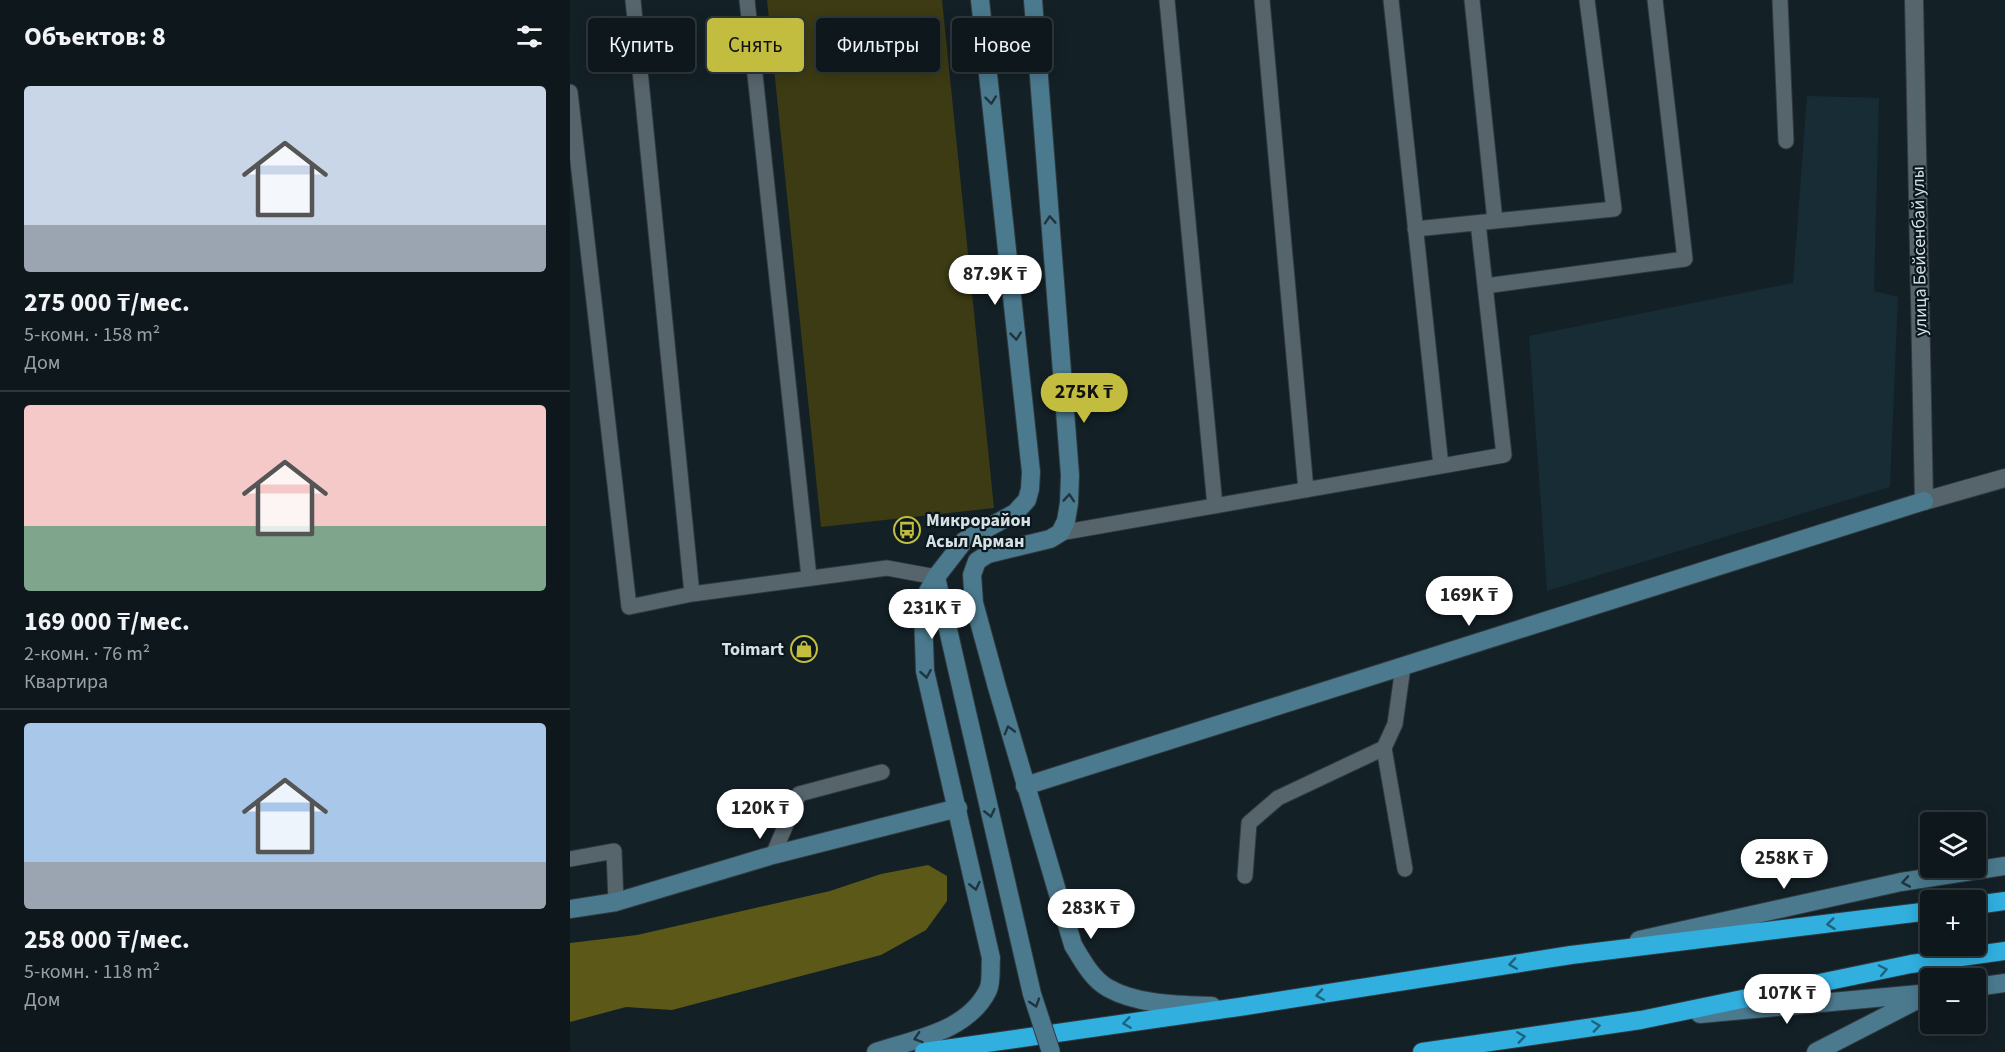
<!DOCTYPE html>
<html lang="ru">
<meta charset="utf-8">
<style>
:root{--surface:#0e181c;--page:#172125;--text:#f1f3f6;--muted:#9ba0a3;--line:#2e373b;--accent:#c3bd3f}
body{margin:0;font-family:"Source Sans 3",sans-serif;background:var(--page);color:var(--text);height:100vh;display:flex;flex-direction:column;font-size:22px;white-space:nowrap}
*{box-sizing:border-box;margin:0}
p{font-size:20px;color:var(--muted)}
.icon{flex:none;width:33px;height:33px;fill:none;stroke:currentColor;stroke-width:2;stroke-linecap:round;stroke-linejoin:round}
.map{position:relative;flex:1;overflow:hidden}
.sheet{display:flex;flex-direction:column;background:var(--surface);width:570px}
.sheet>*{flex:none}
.hud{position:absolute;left:18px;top:18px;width:570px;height:54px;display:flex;gap:12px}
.buttons{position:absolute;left:1350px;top:812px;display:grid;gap:12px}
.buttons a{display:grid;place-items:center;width:66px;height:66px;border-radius:6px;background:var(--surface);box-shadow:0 3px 15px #0003,0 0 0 2px var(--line);font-size:30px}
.price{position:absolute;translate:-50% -51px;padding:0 14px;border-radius:21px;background:#fff;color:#222;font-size:20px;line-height:39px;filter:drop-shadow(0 2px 3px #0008)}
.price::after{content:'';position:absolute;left:50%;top:36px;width:18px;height:14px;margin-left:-9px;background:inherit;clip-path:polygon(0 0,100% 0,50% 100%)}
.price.on{background:var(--accent);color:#111}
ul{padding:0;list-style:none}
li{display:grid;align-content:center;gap:12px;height:318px;padding:0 24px}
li+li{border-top:2px solid var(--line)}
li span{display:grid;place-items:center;height:186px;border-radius:6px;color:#555}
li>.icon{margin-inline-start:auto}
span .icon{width:108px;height:108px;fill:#fffc;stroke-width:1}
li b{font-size:26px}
h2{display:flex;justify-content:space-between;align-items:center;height:72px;padding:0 24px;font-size:26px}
.tag{padding:0 21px;border-radius:6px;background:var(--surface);box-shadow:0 3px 15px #0003,0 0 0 2px var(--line);font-size:21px;line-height:54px}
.tag.on{background:var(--accent);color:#111}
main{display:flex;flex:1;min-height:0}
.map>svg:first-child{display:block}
</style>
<main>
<section class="sheet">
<h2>Объектов: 8<svg class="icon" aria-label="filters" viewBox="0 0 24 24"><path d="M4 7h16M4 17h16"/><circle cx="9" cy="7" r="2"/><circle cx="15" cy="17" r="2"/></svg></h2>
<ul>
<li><span style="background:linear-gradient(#c9d6e8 75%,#9aa5b1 0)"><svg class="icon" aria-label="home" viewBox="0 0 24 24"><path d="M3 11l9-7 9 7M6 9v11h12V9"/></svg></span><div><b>275 000 ₸/мес.</b><p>5-комн. · 158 m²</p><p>Дом</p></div></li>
<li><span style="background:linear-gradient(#f6c9c9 65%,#7fa58c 0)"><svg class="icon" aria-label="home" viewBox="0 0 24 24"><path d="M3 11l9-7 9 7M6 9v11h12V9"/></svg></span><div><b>169 000 ₸/мес.</b><p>2-комн. · 76 m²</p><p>Квартира</p></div></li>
<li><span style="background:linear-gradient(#a9c7e8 75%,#9aa5b1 0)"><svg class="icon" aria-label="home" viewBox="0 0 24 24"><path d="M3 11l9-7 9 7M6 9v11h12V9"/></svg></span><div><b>258 000 ₸/мес.</b><p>5-комн. · 118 m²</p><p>Дом</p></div></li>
</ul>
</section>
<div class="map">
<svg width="1435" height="1052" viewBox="0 0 1435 1052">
<rect width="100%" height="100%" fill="#132026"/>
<path fill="#182c35" d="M1237,96L1309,98L1304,291L1328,297L1320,487L977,591L959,336L1223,283Z"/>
<path fill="#3c3b14" d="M197,0H372L424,508L251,527Z"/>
<path fill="#5c5918" d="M358,865L377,876V901L356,930L311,955L102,1010L56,1007L0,1022V943L67,935L260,891L311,874Z"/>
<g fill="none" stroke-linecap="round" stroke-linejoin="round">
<defs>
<path id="lane" d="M63,0L122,594
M177,0L239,577
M597,0L645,506
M692,0L736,490
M821,0L871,466
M902,0L925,221
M1210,0L1216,141
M0,92L59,607L122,594L317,568L366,577
M845,229L1044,209L1017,0
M915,286L1115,259L1085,0
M490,533L934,455L908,223
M814,748L835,869
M203,855L229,794L312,772
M0,859L44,851L46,902
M675,876L679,823L708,798L814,748L825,724L833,667"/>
<path id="street" d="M1344,0L1354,501L1435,478"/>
<path id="secondary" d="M463,0L500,475L499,503L496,521L490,533L480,539L418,554L407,561L402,575L404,603L427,687L503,945C512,960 522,979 538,988C568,1005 609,1005 642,1006
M366,577L393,695
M455,786L1354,501
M0,909L46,902L203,855L388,808
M1069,940L1331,882L1435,866
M1406,987L1435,983
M1130,1014L1360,993
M306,1052C346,1039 398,1031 418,990C422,982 420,967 421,958L355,671L353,613L356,595L366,577L394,541L445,513L457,500L460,489L461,472L410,0
M1246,1052L1351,998"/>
<path id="highway" d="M1406,905L1435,901
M354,1052L669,1007L1001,955L1360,911
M852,1052L1071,1020L1341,964L1435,951"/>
</defs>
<use href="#lane" stroke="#30393e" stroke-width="17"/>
<use href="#street" stroke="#30393e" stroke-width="20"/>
<use href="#secondary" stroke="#30393e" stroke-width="20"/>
<use href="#highway" stroke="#30393e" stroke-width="20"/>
<use href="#lane" stroke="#56646c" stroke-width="15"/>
<use href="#street" stroke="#56646c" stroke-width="18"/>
<use href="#secondary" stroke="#4b7a8e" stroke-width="18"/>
<use href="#highway" stroke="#31afdf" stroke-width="18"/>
<defs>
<path id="secondary-bridge" d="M393,695L462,994L481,1052"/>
</defs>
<use href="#secondary-bridge" stroke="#30393e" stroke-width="20" stroke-linecap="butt"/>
<use href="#secondary-bridge" stroke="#4b7a8e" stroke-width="18"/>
</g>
<defs><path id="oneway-chevron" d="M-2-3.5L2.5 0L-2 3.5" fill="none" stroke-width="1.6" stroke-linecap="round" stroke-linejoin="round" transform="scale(1.5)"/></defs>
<g stroke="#1e353f">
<use href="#oneway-chevron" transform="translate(421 100) rotate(84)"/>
<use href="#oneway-chevron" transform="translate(480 220) rotate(-94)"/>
<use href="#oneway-chevron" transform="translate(446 336) rotate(84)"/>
<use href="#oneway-chevron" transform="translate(499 498) rotate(-86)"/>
<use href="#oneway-chevron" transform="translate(356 674) rotate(80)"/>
<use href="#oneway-chevron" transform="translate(439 730) rotate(-106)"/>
<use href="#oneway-chevron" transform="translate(420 813) rotate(77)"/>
<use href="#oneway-chevron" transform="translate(1336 882) rotate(170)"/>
<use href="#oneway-chevron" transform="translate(405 886) rotate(77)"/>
<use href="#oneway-chevron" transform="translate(465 1003) rotate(72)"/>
<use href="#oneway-chevron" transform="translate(348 1038) rotate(162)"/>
</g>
<g stroke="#1e637e">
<use href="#oneway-chevron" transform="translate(1261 924) rotate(173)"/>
<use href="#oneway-chevron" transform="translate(943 964) rotate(171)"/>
<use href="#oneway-chevron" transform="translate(1313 970) rotate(-12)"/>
<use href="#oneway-chevron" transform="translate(750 995) rotate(171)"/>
<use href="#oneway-chevron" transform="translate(557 1023) rotate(172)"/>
<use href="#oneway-chevron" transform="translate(1026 1026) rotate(-8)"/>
<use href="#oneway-chevron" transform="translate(951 1037) rotate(-8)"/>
</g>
<defs>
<symbol id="bus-ring" viewBox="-11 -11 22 22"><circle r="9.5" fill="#0a171d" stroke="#c3bd3f" stroke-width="1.5"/><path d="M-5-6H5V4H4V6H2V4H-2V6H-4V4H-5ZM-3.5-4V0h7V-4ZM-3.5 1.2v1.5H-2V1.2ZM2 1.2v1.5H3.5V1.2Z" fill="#c3bd3f"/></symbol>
<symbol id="shop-ring" viewBox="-11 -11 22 22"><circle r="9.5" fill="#0a171d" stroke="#c3bd3f" stroke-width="1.5"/><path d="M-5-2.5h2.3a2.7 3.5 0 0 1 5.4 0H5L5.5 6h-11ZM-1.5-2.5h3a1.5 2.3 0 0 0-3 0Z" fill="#c3bd3f"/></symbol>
</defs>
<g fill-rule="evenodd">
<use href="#bus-ring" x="322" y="515" width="30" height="30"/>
<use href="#shop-ring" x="219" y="634" width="30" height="30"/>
</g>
<g text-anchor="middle" stroke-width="4.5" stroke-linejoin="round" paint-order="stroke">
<g font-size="18" fill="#d7e0e4" stroke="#0a171d">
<text transform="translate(1349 251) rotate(-91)" y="6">улица Бейсенбай улы</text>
</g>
<g font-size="18" font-weight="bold" fill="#d7e0e4" stroke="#0a171d" text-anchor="start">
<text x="356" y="526">Микрорайон<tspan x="356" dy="21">Асыл Арман</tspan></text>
<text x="214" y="655" text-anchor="end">Toimart</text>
</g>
</g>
</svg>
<div class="buttons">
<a><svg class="icon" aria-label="layers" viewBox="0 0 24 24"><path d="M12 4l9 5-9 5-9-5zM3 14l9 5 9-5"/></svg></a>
<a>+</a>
<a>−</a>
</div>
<b class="price" style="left:425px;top:306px">87.9K ₸</b>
<b class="price on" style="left:514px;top:424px">275K ₸</b>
<b class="price" style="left:899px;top:627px">169K ₸</b>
<b class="price" style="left:362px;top:640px">231K ₸</b>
<b class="price" style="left:190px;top:840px">120K ₸</b>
<b class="price" style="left:1214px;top:890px">258K ₸</b>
<b class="price" style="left:521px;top:940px">283K ₸</b>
<b class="price" style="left:1217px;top:1025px">107K ₸</b>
<div class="hud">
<a class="tag">Купить</a>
<a class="tag on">Снять</a>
<a class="tag">Фильтры</a>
<a class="tag">Новое</a>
</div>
</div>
</main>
